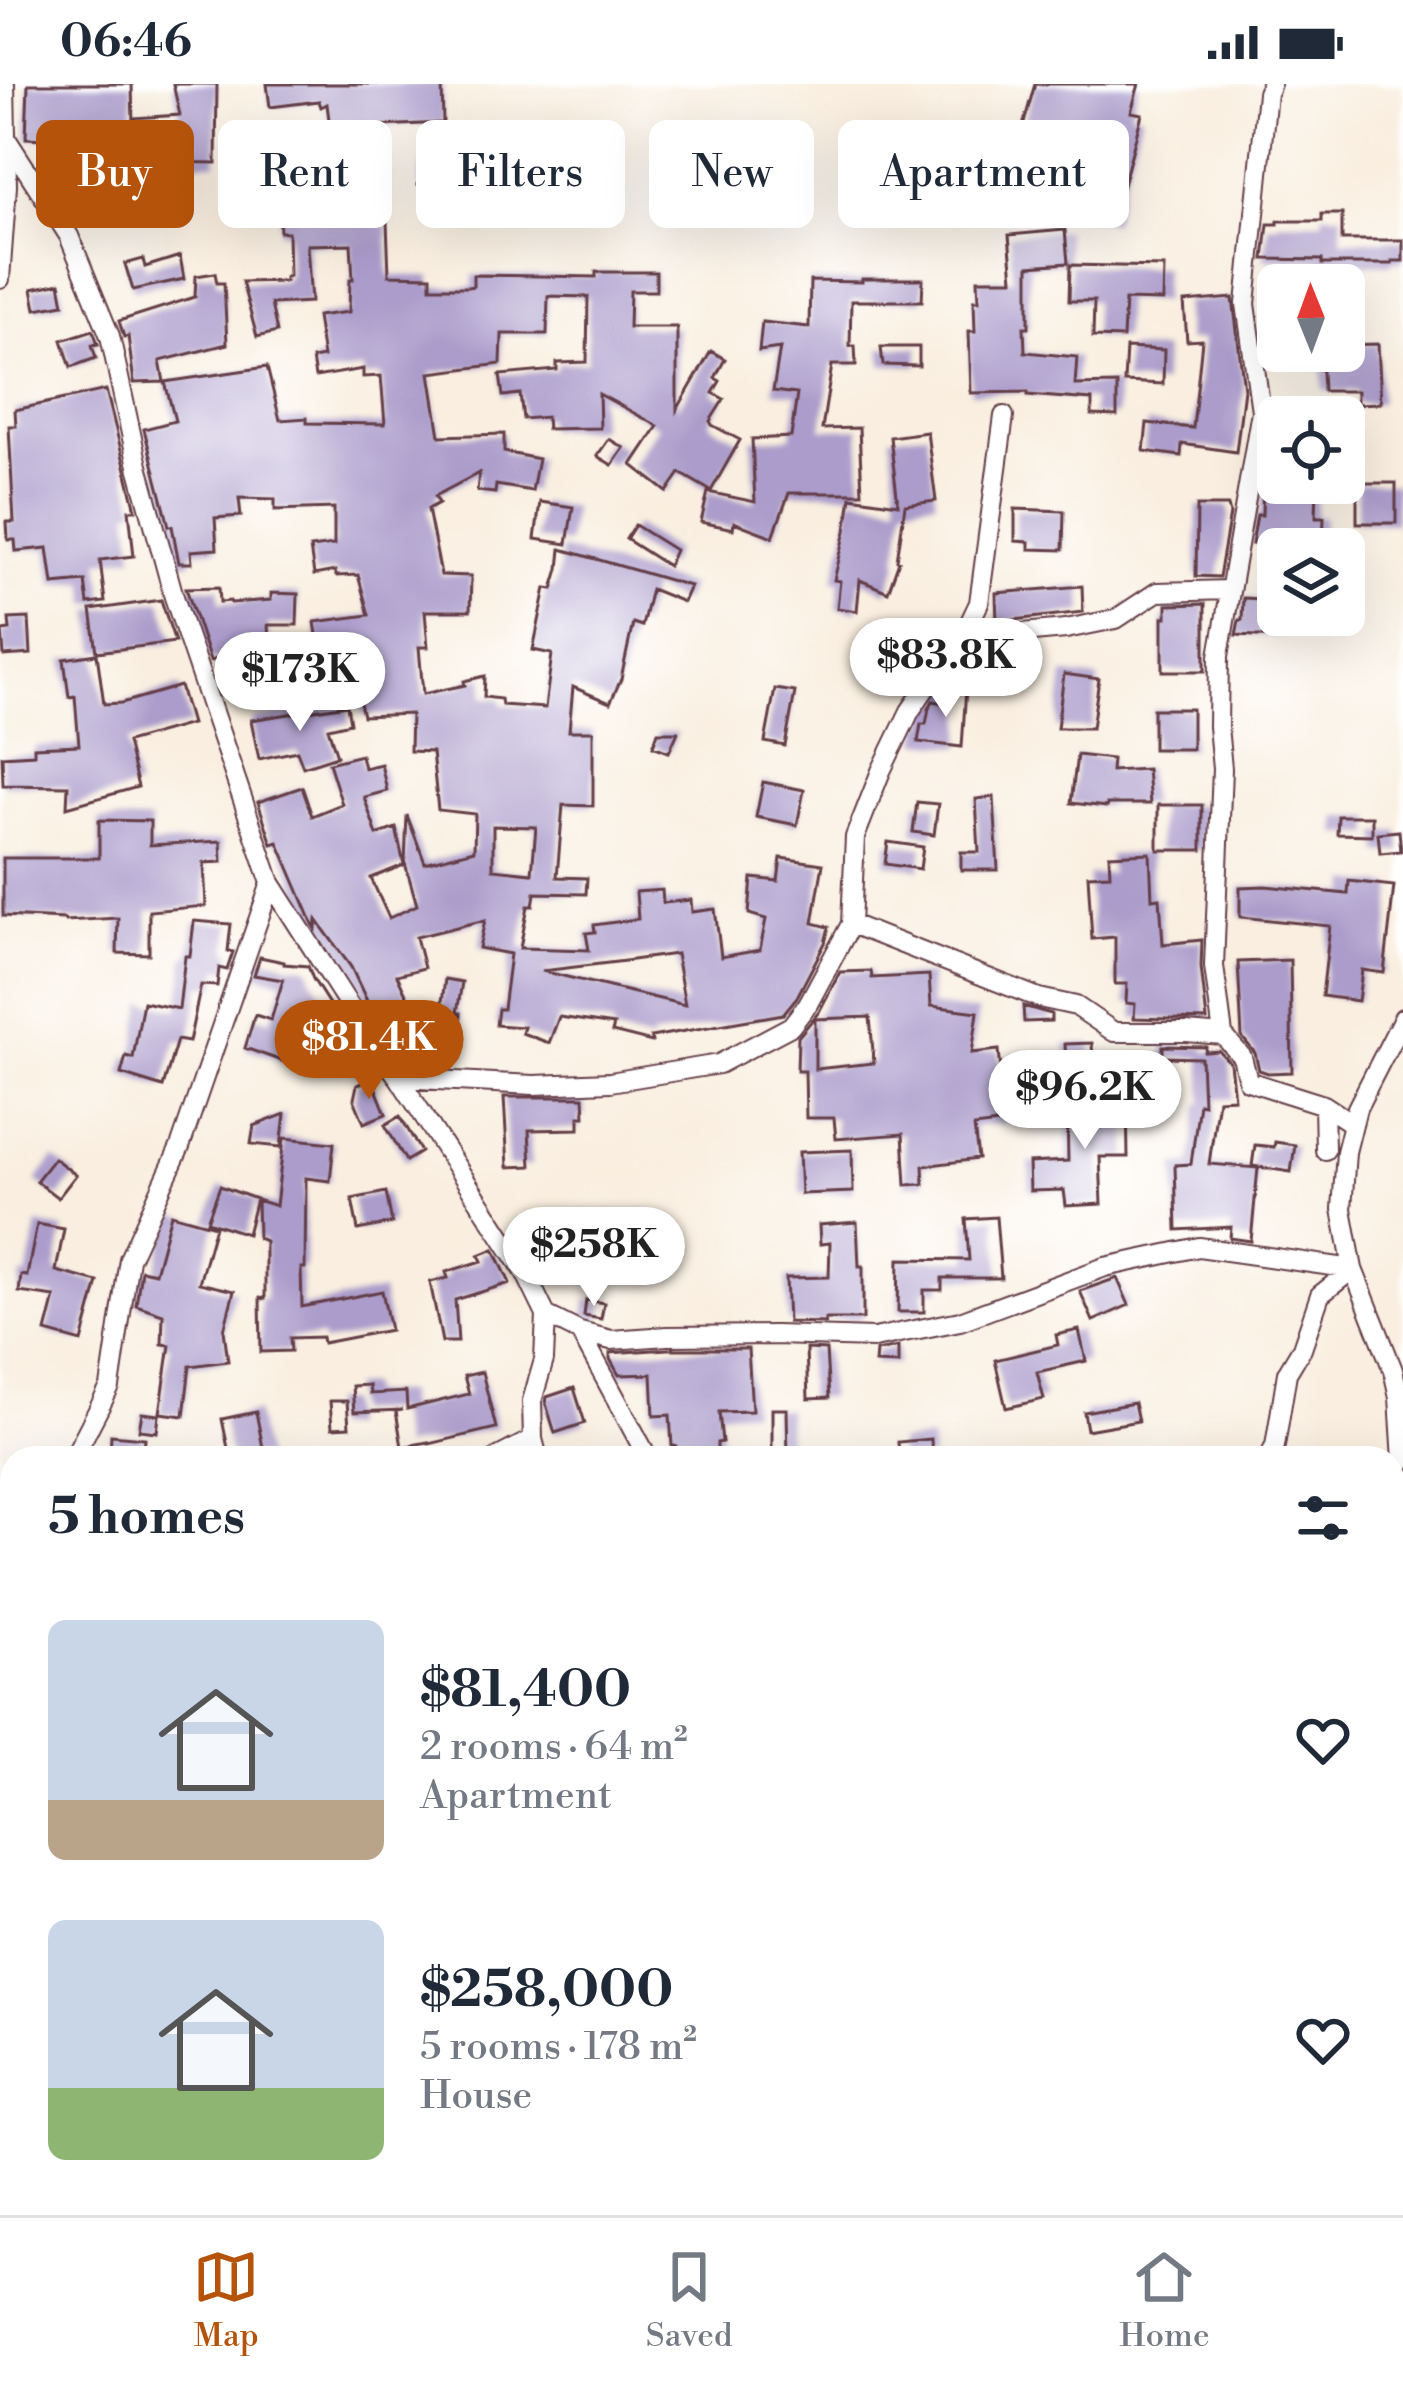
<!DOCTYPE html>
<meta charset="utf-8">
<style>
:root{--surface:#fff;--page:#f2f2f3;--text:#1f2937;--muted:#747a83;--line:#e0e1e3;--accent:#b45309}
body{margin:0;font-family:"Libre Bodoni",serif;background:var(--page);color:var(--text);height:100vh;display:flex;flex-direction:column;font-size:45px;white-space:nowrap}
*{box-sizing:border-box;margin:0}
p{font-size:39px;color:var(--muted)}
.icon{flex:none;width:66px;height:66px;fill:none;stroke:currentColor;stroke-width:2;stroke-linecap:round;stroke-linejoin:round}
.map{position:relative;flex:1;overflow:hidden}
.drawer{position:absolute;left:0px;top:1362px;width:1404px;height:771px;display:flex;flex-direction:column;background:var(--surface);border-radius:36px 36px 0 0;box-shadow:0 12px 48px #0002}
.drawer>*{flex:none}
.banner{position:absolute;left:36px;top:36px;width:1332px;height:108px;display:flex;gap:24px}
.needle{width:78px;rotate:359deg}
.controls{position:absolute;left:1257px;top:180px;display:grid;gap:24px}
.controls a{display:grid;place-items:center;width:108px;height:108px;border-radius:18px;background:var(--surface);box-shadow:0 12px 48px #0002;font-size:60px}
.price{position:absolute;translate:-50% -102px;padding:0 27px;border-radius:42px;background:#fff;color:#222;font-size:39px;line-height:78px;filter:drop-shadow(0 3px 6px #0008)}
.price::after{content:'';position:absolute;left:50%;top:72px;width:36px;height:27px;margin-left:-18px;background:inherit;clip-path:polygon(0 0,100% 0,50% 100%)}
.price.active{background:var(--accent);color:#fff}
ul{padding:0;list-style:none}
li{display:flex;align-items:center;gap:36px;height:300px;padding:0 48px}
li span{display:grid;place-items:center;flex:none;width:336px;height:240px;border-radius:18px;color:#555}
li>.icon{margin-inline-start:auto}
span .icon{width:144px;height:144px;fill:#fffc;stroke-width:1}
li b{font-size:51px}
h2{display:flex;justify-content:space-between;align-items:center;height:144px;padding:0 48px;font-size:51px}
.pill{padding:0 42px;border-radius:18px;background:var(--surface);box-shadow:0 12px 48px #0002;font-size:42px;line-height:108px}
.pill.active{background:var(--accent);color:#fff}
.status{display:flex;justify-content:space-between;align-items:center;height:84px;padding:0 60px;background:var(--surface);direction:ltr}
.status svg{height:33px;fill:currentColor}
.menu{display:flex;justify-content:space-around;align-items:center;height:168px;border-top:3px solid var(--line);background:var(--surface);font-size:33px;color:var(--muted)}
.menu a{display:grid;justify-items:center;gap:6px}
.menu .active{color:var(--accent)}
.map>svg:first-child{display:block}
</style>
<div class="status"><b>06:46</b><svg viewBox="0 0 49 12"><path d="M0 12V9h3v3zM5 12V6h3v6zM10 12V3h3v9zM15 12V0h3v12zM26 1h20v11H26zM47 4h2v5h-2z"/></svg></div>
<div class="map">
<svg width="1403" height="2131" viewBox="0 0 1403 2131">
<rect width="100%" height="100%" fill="#fff"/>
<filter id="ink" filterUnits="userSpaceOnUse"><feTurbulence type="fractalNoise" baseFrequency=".00833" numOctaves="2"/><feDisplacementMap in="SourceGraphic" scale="24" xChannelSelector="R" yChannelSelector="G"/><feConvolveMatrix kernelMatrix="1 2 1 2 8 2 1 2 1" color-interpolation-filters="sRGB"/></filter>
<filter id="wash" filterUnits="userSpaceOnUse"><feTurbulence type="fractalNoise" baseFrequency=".004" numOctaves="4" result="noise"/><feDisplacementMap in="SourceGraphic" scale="48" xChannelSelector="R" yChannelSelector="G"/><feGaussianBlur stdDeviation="2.7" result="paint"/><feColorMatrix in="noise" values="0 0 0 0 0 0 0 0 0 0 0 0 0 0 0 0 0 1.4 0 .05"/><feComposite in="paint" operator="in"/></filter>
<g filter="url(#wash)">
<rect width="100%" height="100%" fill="#f9eedf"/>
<g id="blocks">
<path fill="#ab9ccb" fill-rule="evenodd" d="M28,0H132L133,42L82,44L81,86L136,77L135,34L180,31L173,0H217L216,79L162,78L167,104L131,111L133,122L113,126L111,114L80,121L76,106L72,104L66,106V88H69L64,56L26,54Z
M267,0H442L443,39L379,42L389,76L354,86L348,66L333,67L327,20L321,23L319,17L270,23Z
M1035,0H1139L1131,28L1142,30L1113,139L1006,117L1017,63Z
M266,46L274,66L250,73L243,55Z
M319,73L321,116L342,115V129L368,128V138L387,137L389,191L431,192V203H468L473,202V191L596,193V188H656V207H630L629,243H677V326L711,267L725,275L715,294L720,297L713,309L724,315L710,337L712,341L740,356L711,407L680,389L667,408L632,381L658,342L599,310L600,344L547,345L546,333L523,335L520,310L503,312L500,291L557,286V279L587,278L588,213L548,212L547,250H502L501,280L430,289L440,352L504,350V368L538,375L532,407L496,401L495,409L477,407L479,389L435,412L439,419L428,425L441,491L471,492L470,527H425L428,563H419L423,610L465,601L464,597L485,592L484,613L501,615L502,621L545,624L552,570L533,566L546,504L553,505L559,485L561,465L690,502L683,518L651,505L642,542L633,539L621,595L610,619L573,603L569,647H593V722L563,721L557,793L587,794L586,810L535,809L533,822H528L520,864L589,866L586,849L595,848L594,841L638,835L636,808L662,806L663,819L691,816L692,828L715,825L721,873L760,866L766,835L749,830L752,794L778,797L781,774L823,780L813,839L829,843L825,859L797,913L783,930L651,953L652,958L612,948L614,941L559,933L549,959L522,949L524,943L496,941L498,925H503L510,870L479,864L485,836L416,853L424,884L397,891L416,931L381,947L351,883L317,836L316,845L313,840L278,758L272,760L258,718L302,703L312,732L342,720L329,679L361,671L364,684L381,680L387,707L364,713L377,751L396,744L404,781L371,794L389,834L417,821L405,779L407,731L425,779L474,766L475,730L438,726L432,668L410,667L411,630L363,632L346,559L319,563L315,538L369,531L358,491L336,492L335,487L314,491L310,464L334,461V424L275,426V415L239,414L241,432L215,434L217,465L191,467L192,479H179L172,442H169L144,345L175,337L165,298L267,283L280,336L307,334V339L385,340L381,292L363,293V285L315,293L312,275L323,273L317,232L349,228L350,195H353L351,160L307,161L311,218L271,220L277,248L257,253L242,198L285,197V193L289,192L288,148H280L279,127L234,128L233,111L270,110L269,99L294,98L292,74ZM493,742L536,743L532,789L493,785ZM676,870L685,921L542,887L625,877Z
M421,81L439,84L436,104L418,101Z
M1322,130H1342V156H1403V177H1392V180H1322V176L1264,175L1268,140H1278V137H1322Z
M1065,146L1068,179L1029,182V243H1024L1025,268L1077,273L1075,301L1117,300V332L1092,331V316L1028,311V308L971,309L969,247H975L974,216H979L978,195H1013L1009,151Z
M180,172L184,195L133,206L125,180L143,175L145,183Z
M1070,181L1164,183L1163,217L1125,216L1123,254L1093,253L1094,217H1069Z
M215,189L217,199H224L227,260L160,277L164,298L134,299L128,252L124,253L119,237L195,213L196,192Z
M862,195H923L922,217H851L850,262H855L856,281H832L822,345L859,344L862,409H789L773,453L734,438L733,445L701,438L708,408L755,418L752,355L791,353L797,310L773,307L780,264L759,267L762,238L809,243L810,197L862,198Z
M60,199L64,220L36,225L32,205Z
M1233,214L1244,305L1236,368L1182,360L1181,372L1144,367L1147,339L1193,344L1202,256L1187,257L1184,218Z
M93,246L98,260L92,261L96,274L71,283L62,256Z
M1378,260L1381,319L1357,320V307H1323L1321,267H1344V261Z
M881,263H919V282L883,281Z
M1126,264L1164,266L1163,300L1124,298Z
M106,306L136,426H129L134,472L100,476L105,518L88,520L85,497L53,500L48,464L16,467L15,456H8L7,438H14L9,342H16L15,326Z
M927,348L936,417L905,421L897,476L899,477L888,508L860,496L857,527L837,524L840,497L834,496L846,447L851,413L898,420L890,353Z
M609,355L624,364L612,381L597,372Z
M1263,399H1317L1316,433H1324L1323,462L1252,460L1257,431H1262Z
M1357,399H1396V439H1357Z
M540,418L573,423L567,460L535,455Z
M1197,422H1228L1230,430L1219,493L1196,492Z
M1015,425L1064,427L1063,466L1029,465V458L1015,457Z
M635,441L675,466L668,482L626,455Z
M1082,502L1083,528L997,538L996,509Z
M219,503L220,518L230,517L231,519L271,516V509L298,510L297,541H268L270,571L243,573V566L210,577L186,504Z
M1243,514L1278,516L1280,553L1236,551L1239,536H1242Z
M161,516L175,558L97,568L91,526Z
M1205,520V587H1163V533H1167V521Z
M29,534L31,570L4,572L2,547L10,546L9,535Z
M97,570L104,620L122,619L180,602L191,640L127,658L138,703L67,723L68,702L3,701L2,672L34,670V663L79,661L75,612L69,613L64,575Z
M1064,590L1099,595L1092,644H1057Z
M946,602L966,604L962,663L918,658L921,640H926L929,624L933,617L943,619Z
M775,605L795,608L785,662L765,658Z
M347,621L350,639L328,644L337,672L303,683L297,667L259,675L251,636Z
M1153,625H1192V665H1153Z
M658,648H678L669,668L653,662Z
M1077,671L1112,675L1111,687L1147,685L1150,720H1107V723L1071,719Z
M763,698L804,706L797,741L756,733Z
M994,713L998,786H961V768H979L976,715Z
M917,718L938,720L934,751L913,748Z
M1158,721H1202V766H1158Z
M1338,732H1372V751L1337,750Z
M99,736L150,737V761L221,757L222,778L204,779L206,822L149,827V870L117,869L118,834L65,837L64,835L3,832V774H99Z
M1399,747L1401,767L1380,769L1378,749Z
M888,758L923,763L920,785L885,780Z
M1150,769L1152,815L1160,814L1163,860L1202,856L1201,883L1207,936L1134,934L1135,920L1126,919L1127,900H1115V853L1092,855L1088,791L1110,790L1109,771Z
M1349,797L1394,802L1384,889L1362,886L1358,917L1322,912L1330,842L1240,833V803L1265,802L1348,810Z
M194,837L231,840L228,867L233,868L227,886L219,884L217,902L201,901L189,958L177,956L163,1003L121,990L126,972L133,974L143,918L179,925L185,872H190Z
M260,873L284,878V880L308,882L313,895L357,964L328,981L306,947L296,982L245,964L255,931L271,936L283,896L254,891Z
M1290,876L1292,988L1268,989L1259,986L1255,969L1242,953L1238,878Z
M871,887L872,894L929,891L931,922L978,928L972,969L999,966L1006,1039L974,1043L978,1075L923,1082L924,1100L906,1101L903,1050L836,1055L834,1034H806L805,987H797L798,953L819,928L840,888ZM870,933L874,979L815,985V935Z
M445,895L462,898L457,929H461V974H442V918Z
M1023,922L1051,930V937L1024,938Z
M1092,959L1093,978L1066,979L1065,960Z
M1163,962L1206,963L1205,968L1219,967L1230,979L1234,1014L1218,1015L1209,1080L1258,1084L1251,1157L1230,1154L1231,1143L1177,1146L1175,1081L1191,1080L1199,1019L1203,1020L1201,974L1163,973Z
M1030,978L1051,981L1046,1010H1025Z
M372,995L386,1030L364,1039L354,1015L357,1001Z
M504,1013H584L585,1032H579V1045L529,1046L531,1082L508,1083Z
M1102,1016H1127L1128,1073H1100L1102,1120L1066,1122L1064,1106L1030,1107L1029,1079L1068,1077L1067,1020L1103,1019Z
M285,1030L281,1063L251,1060L254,1042Z
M400,1032L421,1068L406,1077L385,1041Z
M284,1054L334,1059L330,1097L306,1094L305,1184H301L302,1223L382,1207L390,1246L323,1259L322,1253L290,1254L291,1267L261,1268L260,1214L265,1215V1157L258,1154L257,1116L276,1122Z
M1275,1058L1295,1061L1291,1088L1252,1082L1255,1061L1274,1063Z
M852,1066L853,1108L801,1110L799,1068Z
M54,1074L76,1091L58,1114L36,1097Z
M220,1102L256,1115L247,1150L207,1137Z
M386,1108L392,1139L358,1146L352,1115Z
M171,1130L215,1142L199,1199L234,1207L224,1246L228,1277L190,1282L184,1332L160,1329L170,1261L162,1260L163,1230L136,1221L141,1186L155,1189Z
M996,1133L1001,1194H942V1206H924V1228H898L899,1175L969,1176L966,1135Z
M857,1138L859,1182H863V1235H825V1239L788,1238L786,1194L829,1193L830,1159L820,1160L819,1141Z
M37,1140L64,1145L56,1187L98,1198L82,1258L46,1248L55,1213L19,1208L21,1191L27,1192Z
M494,1165L510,1199L455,1216L458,1258H442L430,1198L448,1194L446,1188L482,1177L479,1171Z
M1117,1194L1129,1221L1093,1237L1080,1207Z
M586,1216L604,1219L601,1235L584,1232Z
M1079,1246L1086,1277L1037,1288L1044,1315L1006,1324L995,1276L1058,1261L1056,1251Z
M898,1263V1280L875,1279L876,1267Z
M668,1265H748L752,1327L719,1328L722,1358L717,1359V1374H677L676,1362H672L670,1331L654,1332L652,1290L619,1291L610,1275V1269Z
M806,1265L826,1266L829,1314L808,1315Z
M482,1288L496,1344L429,1360L428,1358L402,1363L396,1327L403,1326L354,1328L352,1302L369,1301L370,1310L406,1308L407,1325L469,1310L464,1292Z
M574,1304L585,1339L555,1349L546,1320L547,1313Z
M330,1317H347L349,1343L332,1344Z
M1134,1319L1138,1337L1087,1346L1084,1328Z
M772,1325H787L788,1374H772Z
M256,1328L265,1374H230L222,1335Z
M142,1329L159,1331L157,1348L139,1346Z
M111,1351L145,1354L143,1374H110Z
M931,1355L932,1374H899L898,1358Z"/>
</g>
</g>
<g filter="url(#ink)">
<use href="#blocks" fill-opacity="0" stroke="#643e46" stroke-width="3"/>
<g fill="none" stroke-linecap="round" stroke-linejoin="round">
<defs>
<path id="street" d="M6,54L69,152L110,252L138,382L174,513L271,799L377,965L399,994L525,1188L546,1231L544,1276L532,1317L533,1355L538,1374
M0,195L7,102L5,0
M968,542L989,552L1066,545L1116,535L1157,508L1229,506
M851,840L1039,914L1076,922L1114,948H1186L1223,951L1242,973L1248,997L1324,1021L1353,1040
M1403,934L1357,1024L1346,1068L1342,1125L1353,1185L1393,1286L1399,1313L1403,1377
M1223,951L1214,882L1222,685L1218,642L1219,572L1261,327L1246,220L1267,9L1271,0
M399,994L534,1001L610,998L719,980L791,942L808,920L851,840L855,753L881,687L910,627L968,542L979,519L1004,332
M1324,1021L1325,1066
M546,1231L580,1248L611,1256L667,1252L775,1251L874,1254L960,1237L1105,1183L1199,1163L1353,1185
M580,1248L648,1374
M73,1374L110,1303L129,1175L180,1063L271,799
M496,1374L533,1355
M1269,1374L1275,1362L1287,1289L1302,1264L1320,1211L1353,1185
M0,1518L12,1507
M0,1831L12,1827
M1392,1938L1403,1929
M266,2121L268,2131
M535,2121L538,2131
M37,2131L115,2121
M1075,2131V2121"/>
</defs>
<use href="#street" stroke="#643e46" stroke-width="22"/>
<use href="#street" stroke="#fff" stroke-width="18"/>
</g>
</g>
</svg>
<div class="controls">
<a><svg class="needle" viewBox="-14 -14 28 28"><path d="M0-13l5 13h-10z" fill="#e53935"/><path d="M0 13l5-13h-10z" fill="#747a83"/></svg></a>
<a><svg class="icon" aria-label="locate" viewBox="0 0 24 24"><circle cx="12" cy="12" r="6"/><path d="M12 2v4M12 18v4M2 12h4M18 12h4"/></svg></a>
<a><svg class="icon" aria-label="layers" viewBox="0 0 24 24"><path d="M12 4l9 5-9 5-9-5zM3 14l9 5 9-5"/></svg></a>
</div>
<b class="price" style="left:946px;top:636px">$83.8K</b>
<b class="price" style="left:300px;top:650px">$173K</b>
<b class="price active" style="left:369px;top:1018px">$81.4K</b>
<b class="price" style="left:1085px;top:1068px">$96.2K</b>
<b class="price" style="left:594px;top:1225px">$258K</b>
<div class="banner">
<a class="pill active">Buy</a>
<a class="pill">Rent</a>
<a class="pill">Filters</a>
<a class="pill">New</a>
<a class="pill">Apartment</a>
</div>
<section class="drawer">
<h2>5 homes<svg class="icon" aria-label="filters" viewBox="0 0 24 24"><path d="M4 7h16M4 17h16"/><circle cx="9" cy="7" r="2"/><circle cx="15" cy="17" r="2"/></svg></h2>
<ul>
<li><span style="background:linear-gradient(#c9d6e8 75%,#b9a48a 0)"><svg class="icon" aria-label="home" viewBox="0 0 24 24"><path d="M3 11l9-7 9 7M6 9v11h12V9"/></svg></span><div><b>$81,400</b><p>2 rooms · 64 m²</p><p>Apartment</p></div><svg class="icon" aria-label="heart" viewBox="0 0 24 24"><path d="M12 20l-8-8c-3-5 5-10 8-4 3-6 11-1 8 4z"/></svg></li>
<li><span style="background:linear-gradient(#c9d6e8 70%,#8fb573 0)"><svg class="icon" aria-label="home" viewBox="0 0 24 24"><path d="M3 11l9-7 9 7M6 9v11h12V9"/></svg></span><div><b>$258,000</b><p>5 rooms · 178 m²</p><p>House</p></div><svg class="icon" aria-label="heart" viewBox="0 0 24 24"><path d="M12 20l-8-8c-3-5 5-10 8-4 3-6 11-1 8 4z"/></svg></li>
</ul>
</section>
</div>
<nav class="menu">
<a class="active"><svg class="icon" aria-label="map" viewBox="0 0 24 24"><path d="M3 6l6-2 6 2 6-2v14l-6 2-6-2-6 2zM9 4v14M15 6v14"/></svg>Map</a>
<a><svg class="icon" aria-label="saved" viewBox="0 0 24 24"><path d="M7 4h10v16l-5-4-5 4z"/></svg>Saved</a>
<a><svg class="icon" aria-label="home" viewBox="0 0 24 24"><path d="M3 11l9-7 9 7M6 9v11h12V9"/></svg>Home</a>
</nav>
